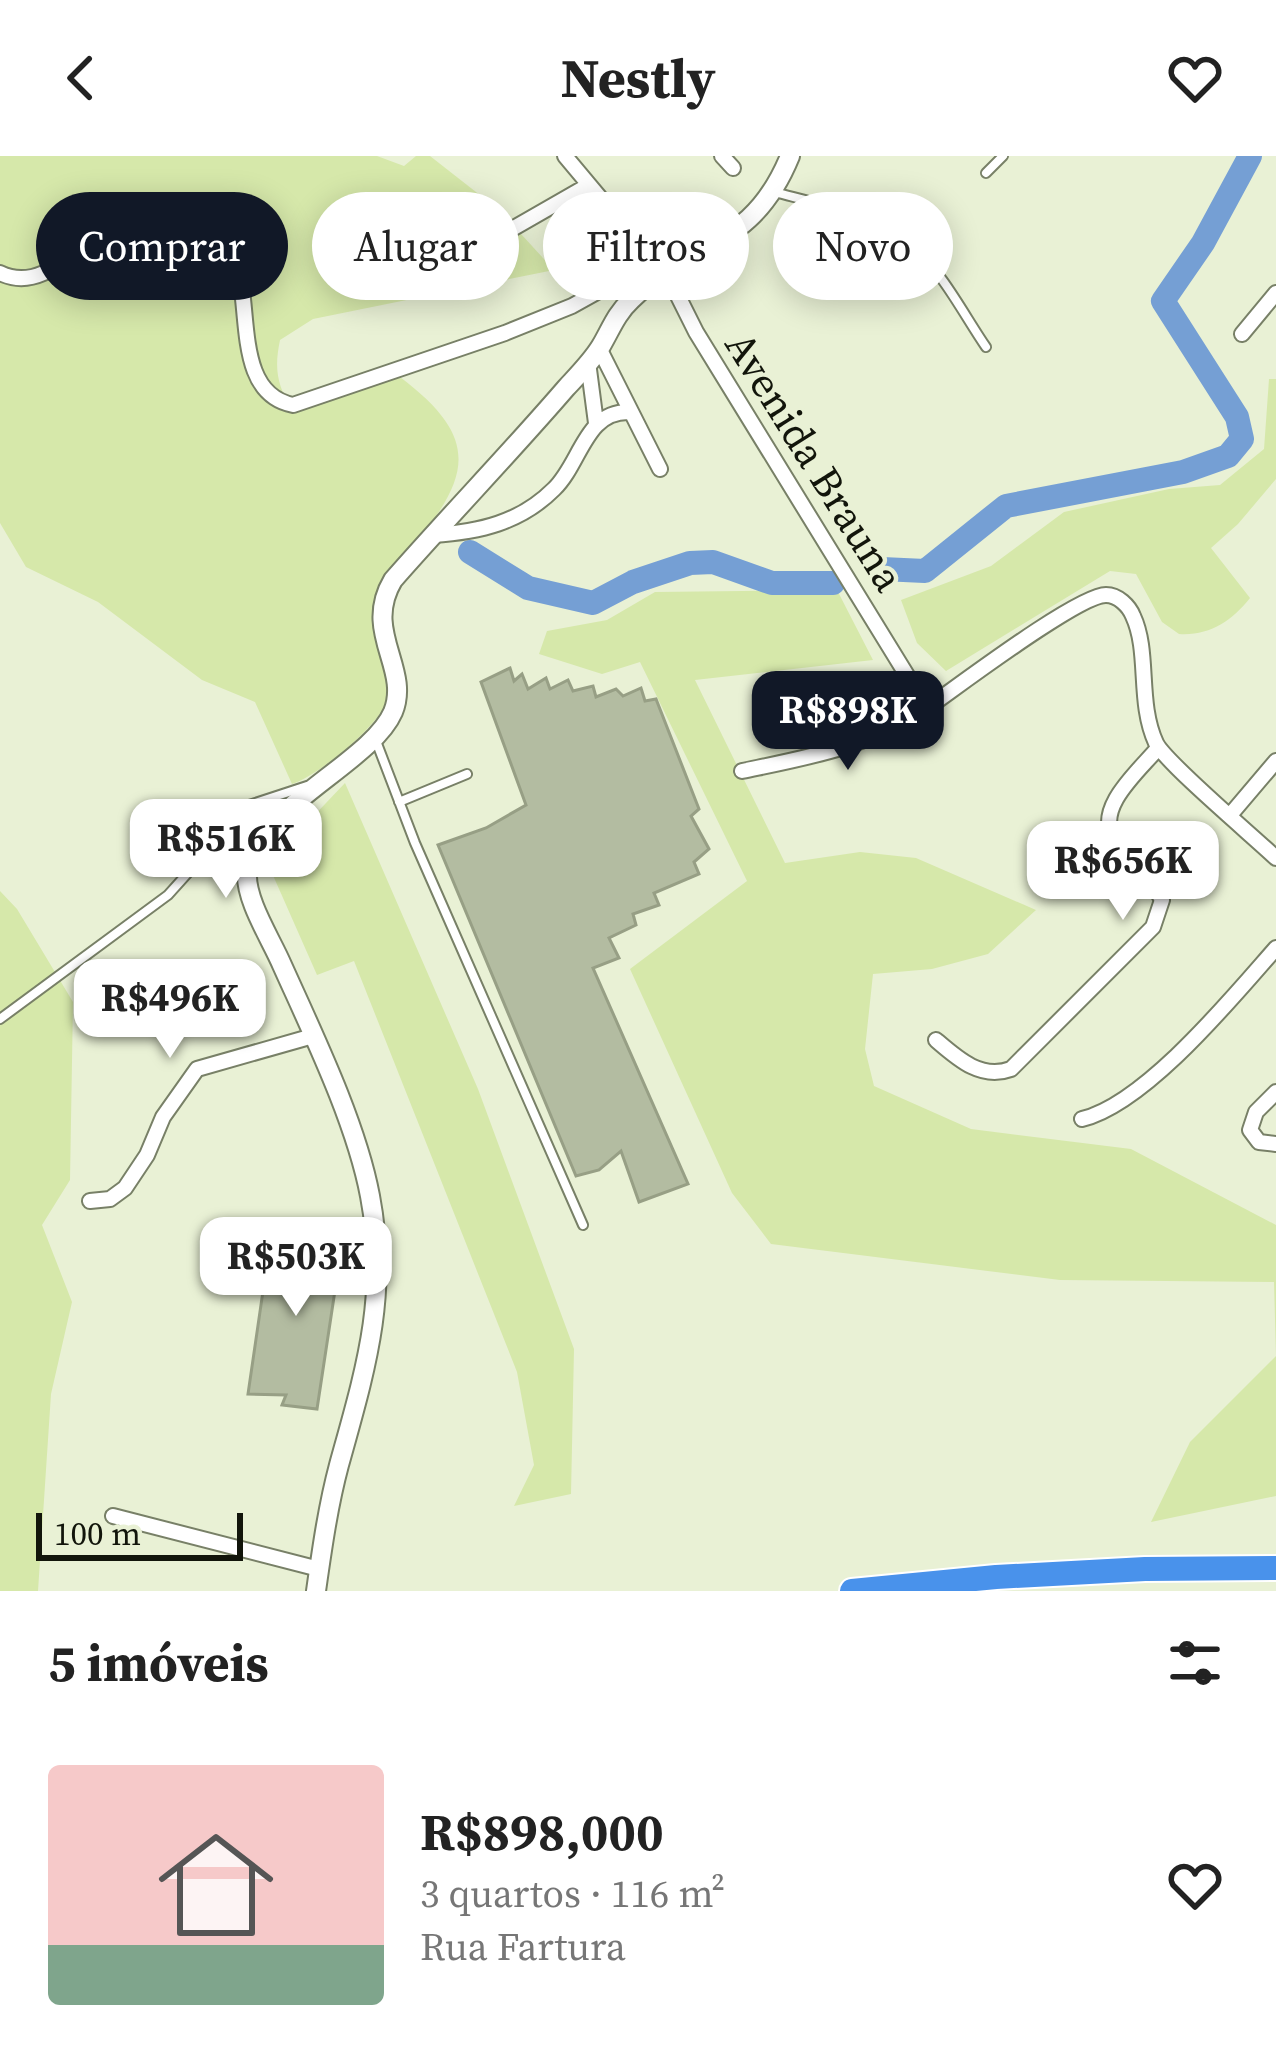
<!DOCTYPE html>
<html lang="pt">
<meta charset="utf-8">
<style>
:root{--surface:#fff;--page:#f2f2f2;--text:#222;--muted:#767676;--line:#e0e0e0;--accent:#111827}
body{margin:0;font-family:"Source Serif 4",serif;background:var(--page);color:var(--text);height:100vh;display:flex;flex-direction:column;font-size:45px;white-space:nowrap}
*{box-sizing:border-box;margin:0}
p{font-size:39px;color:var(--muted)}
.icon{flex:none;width:66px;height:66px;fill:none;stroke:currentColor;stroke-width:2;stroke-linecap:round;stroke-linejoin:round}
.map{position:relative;height:1435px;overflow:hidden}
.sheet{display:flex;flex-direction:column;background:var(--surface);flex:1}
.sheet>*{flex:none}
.hud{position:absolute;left:36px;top:36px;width:1206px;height:108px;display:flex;gap:24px}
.scale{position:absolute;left:36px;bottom:30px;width:207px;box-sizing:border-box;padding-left:12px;border:6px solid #12150b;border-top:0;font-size:33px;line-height:42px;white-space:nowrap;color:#12150b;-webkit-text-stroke:9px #e9f1d5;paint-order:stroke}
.price{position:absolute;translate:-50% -102px;padding:0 27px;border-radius:24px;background:#fff;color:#222;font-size:39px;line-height:78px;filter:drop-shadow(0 3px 6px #0008)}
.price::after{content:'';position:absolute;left:50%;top:72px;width:36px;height:27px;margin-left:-18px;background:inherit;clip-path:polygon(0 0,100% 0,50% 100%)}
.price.active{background:var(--accent);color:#fff}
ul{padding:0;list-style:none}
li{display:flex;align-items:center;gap:36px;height:300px;padding:0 48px}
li+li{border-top:3px solid var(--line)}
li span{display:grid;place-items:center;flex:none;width:336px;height:240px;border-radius:12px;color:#555}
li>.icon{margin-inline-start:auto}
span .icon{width:144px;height:144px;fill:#fffc;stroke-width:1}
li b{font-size:51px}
h2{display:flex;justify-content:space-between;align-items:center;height:144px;padding:0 48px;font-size:51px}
.tag{padding:0 42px;border-radius:54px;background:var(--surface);box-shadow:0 6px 30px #0003;font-size:42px;line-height:108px}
.tag.active{background:var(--accent);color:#fff}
header{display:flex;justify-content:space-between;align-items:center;height:156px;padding:0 48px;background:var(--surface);font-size:54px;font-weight:700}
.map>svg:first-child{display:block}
</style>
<header><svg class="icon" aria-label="back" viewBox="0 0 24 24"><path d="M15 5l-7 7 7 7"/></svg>Nestly<svg class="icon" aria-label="heart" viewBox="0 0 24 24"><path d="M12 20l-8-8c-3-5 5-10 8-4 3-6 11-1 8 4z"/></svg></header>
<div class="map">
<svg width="1276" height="1435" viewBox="0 0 1276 1435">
<rect width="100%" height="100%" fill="#e9f1d5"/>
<path fill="#d6e8aa" d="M0,0H377L404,10L416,0H430L499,54L554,114L313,163L280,184C274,213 277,229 292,254L400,221C485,285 468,323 409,396C401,407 385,421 383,434C380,456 383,486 386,508C387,517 390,527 390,536C387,565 318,620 292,628L255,546L202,524L98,446L26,411L0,367Z
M1269,223H1276V323L1238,368L1211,392L1250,442C1232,465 1209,480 1179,478L1162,466L1136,418L1110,415L946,515L917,487L901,444L991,410L1064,356L1169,333L1220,329L1264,293Z
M837,434L873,504L695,524L785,707L860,696L916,702L1036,754L988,798L932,813L873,818L865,893L874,930L971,973L1131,993L1276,1069V1340L1151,1366L1190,1286L1276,1200L1274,1126L1060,1124L771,1088L732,1037L630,813L747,725L640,506L602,518L539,498L547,475L607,464L655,436Z
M345,627L478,933L574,1193L571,1338L514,1350L534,1309L517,1216L354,805L317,819L268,708Z
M0,735L17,753L73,846L70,1024L42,1069L72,1146L51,1238L38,1435H0Z"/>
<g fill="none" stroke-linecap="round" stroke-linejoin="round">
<path stroke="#759fd4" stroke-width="24" d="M470,396L528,432L593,447L633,426L690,407L713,406L772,427H833
M882,413L925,415L1006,350L1183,316L1228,300L1242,283L1237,261L1163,145L1203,87L1250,0"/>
</g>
<path fill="#b3bca1" stroke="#979f85" stroke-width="3" d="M510,512L514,525L522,518L528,533L546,522L550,533L568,524L573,535L593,530L596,541L616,533L623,540L641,532L645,545L656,543L699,653L691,660L709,693L694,706L699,718L654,737L659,749L633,758L636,769L609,782L619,802L593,812L688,1028L639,1046L621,995L599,1014L576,1020L438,689L486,672L526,649L481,526Z
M307,1074L329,1080L331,1074L344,1075L317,1253L282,1249L286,1239L248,1238L270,1087L286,1094L289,1081L303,1084Z"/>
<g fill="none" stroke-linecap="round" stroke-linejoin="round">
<defs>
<path id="lane" d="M986,17L1003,0
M774,36C819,48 878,59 914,92C943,117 964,159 986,191
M376,585L415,687L583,1069
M399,646L467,618
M0,863L168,739L249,649L307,630"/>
<path id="street" d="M565,0L658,111
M722,0L733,12
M512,73L587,30
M666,116L696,176L927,552C956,532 1078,439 1106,439C1118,439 1129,450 1133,460C1150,496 1137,546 1156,587C1165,606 1254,681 1276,702
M0,117C65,149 108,21 191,58C202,63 215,69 223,78C261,119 223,235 293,249L505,177L572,150L653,105
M1242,178L1276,137
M599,192L660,313
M588,206L596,267
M433,379C479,376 520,367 554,333C581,307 585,255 629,256
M742,615C809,601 869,591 927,552
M1231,658L1276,605
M936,884C958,903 981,924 1011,913L1153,771L1162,744C1150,719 1128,705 1114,682C1094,652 1140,614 1158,592
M1276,936L1256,956L1250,974L1259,986L1276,988
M1082,963C1145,948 1232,842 1276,792
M90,1045L110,1043L125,1032L147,999L163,961L197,913L313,880
M113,1360L319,1413"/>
<path id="secondary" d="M316,1435C322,1393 328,1350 339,1309C365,1215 389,1140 370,1040C356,966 313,878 282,809C271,783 245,744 247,716C254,653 371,607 393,556C411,512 362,476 393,424C450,359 510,297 566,232C578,219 592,205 601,190C611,173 616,158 631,144C693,82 751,95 790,0"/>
<path id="highway" d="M852,1435L996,1421L1145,1413L1276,1412"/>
</defs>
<use href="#lane" stroke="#788067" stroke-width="12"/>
<use href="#street" stroke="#788067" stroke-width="18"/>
<use href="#secondary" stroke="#788067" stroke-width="22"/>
<use href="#highway" stroke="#fff" stroke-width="28"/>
<use href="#lane" stroke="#fff" stroke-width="8"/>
<use href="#street" stroke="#fff" stroke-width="14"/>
<use href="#secondary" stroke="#fff" stroke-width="18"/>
<use href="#highway" stroke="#4992eb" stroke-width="24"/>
</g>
<g text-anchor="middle" stroke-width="9" stroke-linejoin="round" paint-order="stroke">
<g font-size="42" fill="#12150b" stroke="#e9f1d5">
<text transform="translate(815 305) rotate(58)" y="15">Avenida Brauna</text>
</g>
</g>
</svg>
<div class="scale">100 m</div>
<b class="price active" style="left:848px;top:617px">R$898K</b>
<b class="price" style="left:226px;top:745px">R$516K</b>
<b class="price" style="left:1123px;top:767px">R$656K</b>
<b class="price" style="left:170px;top:905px">R$496K</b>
<b class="price" style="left:296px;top:1163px">R$503K</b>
<div class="hud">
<a class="tag active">Comprar</a>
<a class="tag">Alugar</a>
<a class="tag">Filtros</a>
<a class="tag">Novo</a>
</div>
</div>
<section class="sheet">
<h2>5 imóveis<svg class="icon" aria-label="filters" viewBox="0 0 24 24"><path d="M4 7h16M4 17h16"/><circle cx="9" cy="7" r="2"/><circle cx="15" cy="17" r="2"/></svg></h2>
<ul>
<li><span style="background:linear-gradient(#f6c9c9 75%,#7fa58c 0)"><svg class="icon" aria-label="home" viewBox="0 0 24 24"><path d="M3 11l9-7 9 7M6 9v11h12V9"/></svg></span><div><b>R$898,000</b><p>3 quartos · 116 m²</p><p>Rua Fartura</p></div><svg class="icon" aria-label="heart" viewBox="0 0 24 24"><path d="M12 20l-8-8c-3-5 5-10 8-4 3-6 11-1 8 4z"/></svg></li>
</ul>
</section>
